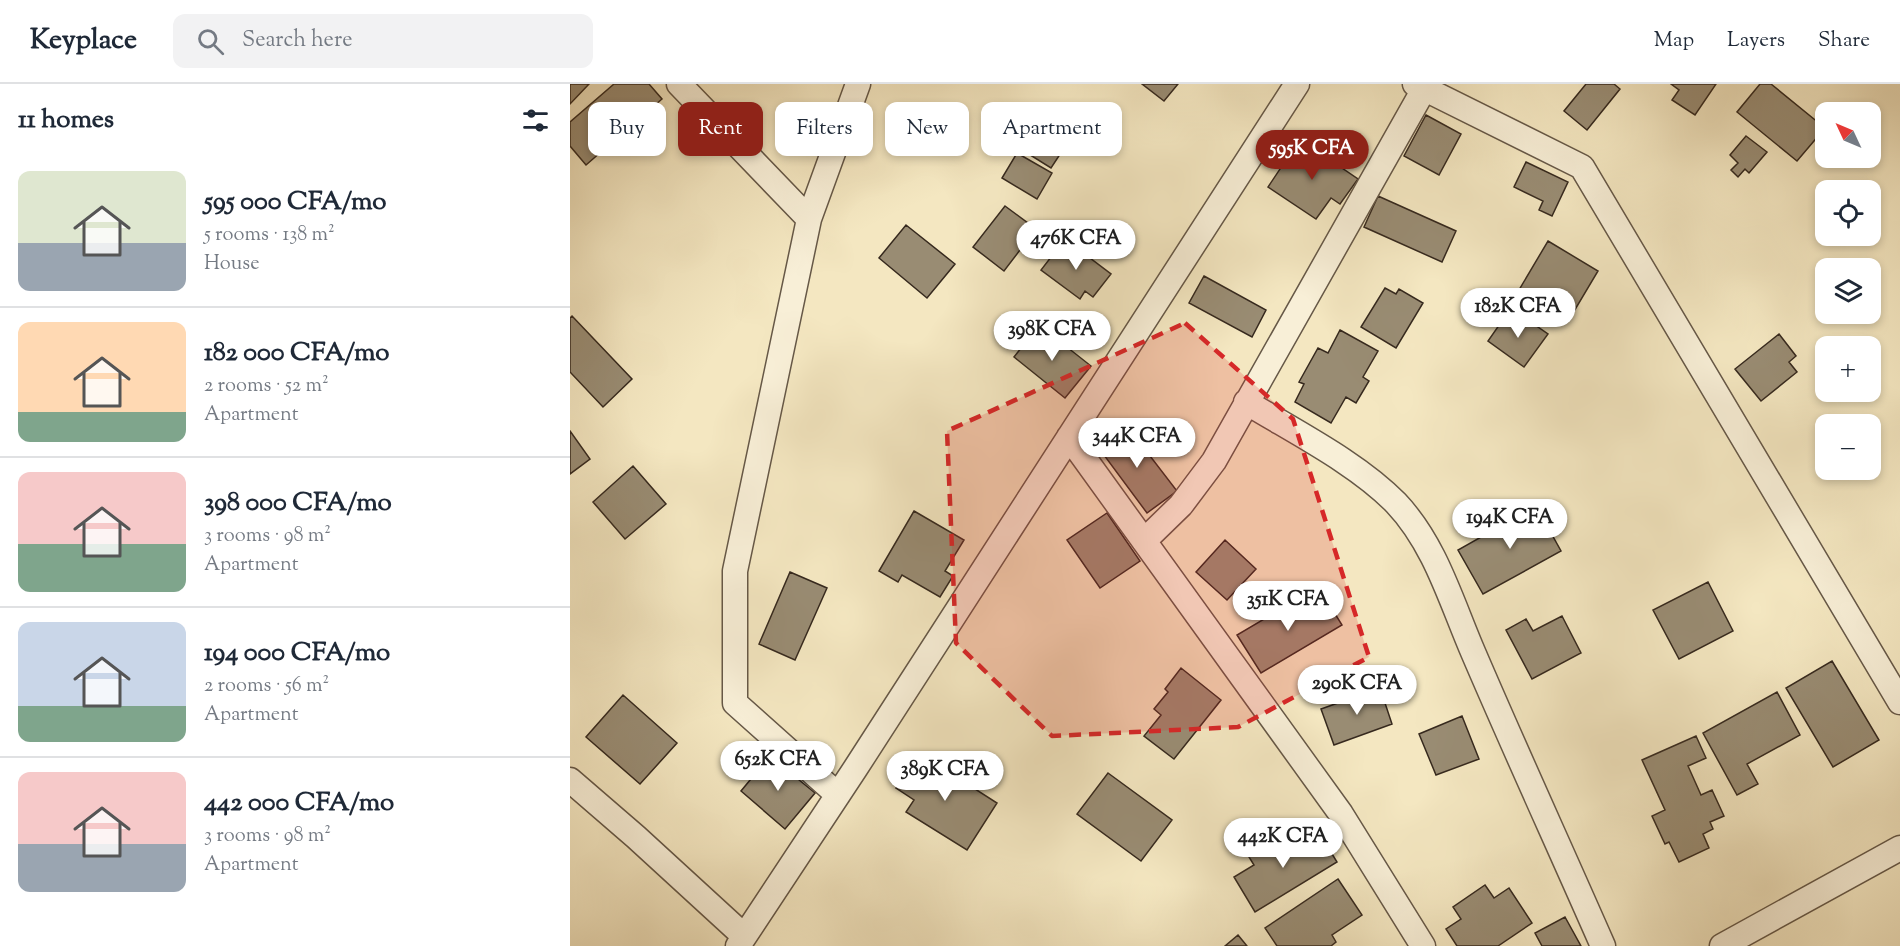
<!DOCTYPE html>
<meta charset="utf-8">
<style>
:root{--surface:#fff;--page:#f2f2f3;--text:#1f2937;--muted:#747a83;--line:#e0e1e3;--accent:#8f2418}
body{margin:0;font-family:"Sorts Mill Goudy",serif;background:var(--page);color:var(--text);height:100vh;display:flex;flex-direction:column;font-size:22px;white-space:nowrap}
*{box-sizing:border-box;margin:0}
p{font-size:20px;color:var(--muted)}
.icon{flex:none;width:33px;height:33px;fill:none;stroke:currentColor;stroke-width:2;stroke-linecap:round;stroke-linejoin:round}
.map{position:relative;flex:1;overflow:hidden}
.sheet{display:flex;flex-direction:column;background:var(--surface);width:570px}
.sheet>*{flex:none}
.top-card{position:absolute;left:18px;top:18px;width:570px;height:54px;display:flex;gap:12px}
.needle{width:39px;rotate:314deg}
.tools{position:absolute;left:1245px;top:18px;display:grid;gap:12px}
.tools a{display:grid;place-items:center;width:66px;height:66px;border-radius:12px;background:var(--surface);box-shadow:0 3px 9px #0003;font-size:30px}
.price{position:absolute;translate:-50% -51px;padding:0 14px;border-radius:21px;background:#fff;color:#222;font-size:20px;line-height:39px;filter:drop-shadow(0 2px 3px #0008)}
.price::after{content:'';position:absolute;left:50%;top:36px;width:18px;height:14px;margin-left:-9px;background:inherit;clip-path:polygon(0 0,100% 0,50% 100%)}
.price.on{background:var(--accent);color:#fff}
ul{padding:0;list-style:none}
li{display:flex;align-items:center;gap:18px;height:150px;padding:0 18px}
li+li{border-top:2px solid var(--line)}
li span{display:grid;place-items:center;flex:none;width:168px;height:120px;border-radius:12px;color:#555}
li>.icon{margin-inline-start:auto}
span .icon{width:72px;height:72px;fill:#fffc;stroke-width:1}
li b{font-size:26px}
h2{display:flex;justify-content:space-between;align-items:center;height:72px;padding:0 18px;font-size:26px}
.chip{padding:0 21px;border-radius:12px;background:var(--surface);box-shadow:0 3px 9px #0003;font-size:21px;line-height:54px}
.chip.on{background:var(--accent);color:#fff}
header{display:flex;align-items:center;gap:36px;box-sizing:border-box;height:84px;padding:0 30px;background:var(--surface);border-bottom:2px solid var(--line)}
header strong{font-size:28px}
nav{display:flex;gap:33px;margin-inline-start:auto;font-size:21px}
.search{width:420px;height:54px;background:var(--page);display:flex;align-items:center;gap:15px;box-sizing:border-box;padding:0 21px;border-radius:12px;color:var(--muted);font-size:22px}
main{display:flex;flex:1;min-height:0}
.map>svg:first-child{display:block}
</style>
<header>
<strong>Keyplace</strong>
<div class="search"><svg class="icon" aria-label="search" viewBox="0 0 24 24"><circle cx="10" cy="10" r="6"/><path d="M15 15l6 6"/></svg>Search here</div>
<nav><a>Map</a><a>Layers</a><a>Share</a></nav>
</header>
<main>
<section class="sheet">
<h2>11 homes<svg class="icon" aria-label="filters" viewBox="0 0 24 24"><path d="M4 7h16M4 17h16"/><circle cx="9" cy="7" r="2"/><circle cx="15" cy="17" r="2"/></svg></h2>
<ul>
<li><span style="background:linear-gradient(#dfe7d0 60%,#9aa5b1 0)"><svg class="icon" aria-label="home" viewBox="0 0 24 24"><path d="M3 11l9-7 9 7M6 9v11h12V9"/></svg></span><div><b>595 000 CFA/mo</b><p>5 rooms · 138 m²</p><p>House</p></div></li>
<li><span style="background:linear-gradient(#ffd9b3 75%,#7fa58c 0)"><svg class="icon" aria-label="home" viewBox="0 0 24 24"><path d="M3 11l9-7 9 7M6 9v11h12V9"/></svg></span><div><b>182 000 CFA/mo</b><p>2 rooms · 52 m²</p><p>Apartment</p></div></li>
<li><span style="background:linear-gradient(#f6c9c9 60%,#7fa58c 0)"><svg class="icon" aria-label="home" viewBox="0 0 24 24"><path d="M3 11l9-7 9 7M6 9v11h12V9"/></svg></span><div><b>398 000 CFA/mo</b><p>3 rooms · 98 m²</p><p>Apartment</p></div></li>
<li><span style="background:linear-gradient(#c9d6e8 70%,#7fa58c 0)"><svg class="icon" aria-label="home" viewBox="0 0 24 24"><path d="M3 11l9-7 9 7M6 9v11h12V9"/></svg></span><div><b>194 000 CFA/mo</b><p>2 rooms · 56 m²</p><p>Apartment</p></div></li>
<li><span style="background:linear-gradient(#f6c9c9 60%,#9aa5b1 0)"><svg class="icon" aria-label="home" viewBox="0 0 24 24"><path d="M3 11l9-7 9 7M6 9v11h12V9"/></svg></span><div><b>442 000 CFA/mo</b><p>3 rooms · 98 m²</p><p>Apartment</p></div></li>
</ul>
</section>
<div class="map">
<svg width="1330" height="862" viewBox="0 0 1330 862">
<rect width="100%" height="100%" fill="#f4e7c1"/>
<filter id="stains"><feTurbulence type="fractalNoise" baseFrequency=".00333" numOctaves="4"/><feColorMatrix values="0 0 0 0 .2 0 0 0 0 .09 0 0 0 0 .02 0 0 0 .5 -.17"/></filter>
<radialGradient id="worn" r=".72"><stop offset=".6" stop-color="#630" stop-opacity="0"/><stop offset="1" stop-color="#630" stop-opacity=".3"/></radialGradient>
<path fill="#998c73" stroke="#36291e" stroke-width="1.5" d="M0,0H19L0,20Z
M44,0H79L92,15L16,81L0,62V38Z
M572,0H608L594,17Z
M1016,0H1044L1050,5L1017,46L994,27Z
M1101,0H1146L1125,31L1102,16L1109,6Z
M1190,0H1201L1255,44L1227,77L1167,28Z
M856,31L891,50L869,91L834,72Z
M470,32L502,52L481,84L449,64Z
M1176,52L1197,68L1179,89L1175,85L1168,93L1161,86L1168,79L1160,71Z
M741,63L788,95L770,120L761,114L746,135L698,103L724,64L735,71Z
M447,69L482,89L467,115L432,94Z
M956,78L998,98L982,132L969,126L973,117L944,103Z
M808,112L886,147L872,178L794,143Z
M435,122L466,145L434,187L403,163Z
M336,141L385,180L357,214L309,174Z
M495,155L541,190L523,213L515,207L510,215L471,186Z
M978,157L1028,187L1003,229L964,206L957,217L946,211Z
M634,192L696,226L682,253L619,219Z
M815,204L826,210L829,205L853,219L826,264L791,243Z
M949,230L978,250L954,283L918,257L934,234L942,240Z
M2,232L62,295L33,323L0,288V234Z
M469,241L521,282L495,314L444,273Z
M770,246L808,267L793,293L799,297L786,319L776,313L761,339L725,318L734,300L729,298L748,264L758,269Z
M1209,250L1226,272L1219,278L1227,288L1191,317L1165,285Z
M557,342L607,407L577,429L528,363Z
M0,347L20,375L0,390Z
M63,382L96,420L55,455L23,418Z
M966,422L991,467L913,510L888,466Z
M344,427L394,456L375,487L383,492L370,513L332,491L328,498L309,487Z
M537,429L570,477L530,504L497,456Z
M655,456L686,485L657,516L626,488Z
M220,488L257,504L225,576L189,560Z
M1138,498L1163,547L1109,575L1083,526Z
M738,509L748,526L759,520L772,541L691,589L667,551Z
M992,532L1011,569L962,595L936,546L956,535L963,547Z
M1262,577L1309,656L1263,683L1216,604Z
M611,584L651,616L604,675L574,652L591,631L584,625L598,608L595,605Z
M810,604L822,640L764,661L751,625Z
M1207,608L1230,651L1177,680L1188,700L1167,711L1133,649Z
M53,611L107,659L70,700L16,653Z
M892,632L909,675L866,691L849,650Z
M1126,652L1136,674L1118,682L1131,711L1142,706L1154,732L1140,738L1143,745L1133,750L1139,764L1109,778L1099,758L1095,760L1082,732L1095,726L1072,676Z
M349,669L427,719L397,766L336,728L344,716L326,704Z
M200,672L245,709L215,745L171,707Z
M538,689L602,736L571,777L507,730Z
M748,747L767,778L685,828L664,793L684,781L679,773L713,752L720,764Z
M768,795L792,831L762,851L766,858L761,862H707L695,844Z
M915,801L924,814L939,804L962,839L928,862H887L876,845L891,835L883,823Z
M995,833L1011,862H972L965,849Z
M668,851L677,862H655Z"/>
<g fill="none" stroke-linecap="round" stroke-linejoin="round">
<defs>
<path id="minor" d="M109,0L239,135
M845,0L1012,83L1330,618
M676,318C725,348 787,379 826,419C865,460 881,517 903,568C945,666 990,764 1033,862
M499,353L771,730L853,862
M574,457L611,421L644,377L854,5
M0,696L66,753L174,852
M268,711L165,619V487L239,135L288,0
M168,862L285,685L727,0
M1152,862L1330,764"/>
</defs>
<use href="#minor" stroke="#665847" stroke-width="27"/>
<use href="#minor" stroke="#f8efd7" stroke-width="24"/>
</g>
<path fill="#d62828" fill-opacity="0.2" stroke="#d62828" stroke-width="4.5" stroke-dasharray="12 8" stroke-linejoin="round" d="M615,239L723,335L799,573L668,643L482,652L386,559L377,347Z"/>
<rect width="100%" height="100%" filter="url(#stains)"/>
<rect width="100%" height="100%" fill="url(#worn)"/>
</svg>
<div class="tools">
<a><svg class="needle" viewBox="-14 -14 28 28"><path d="M0-13l5 13h-10z" fill="#e53935"/><path d="M0 13l5-13h-10z" fill="#747a83"/></svg></a>
<a><svg class="icon" aria-label="locate" viewBox="0 0 24 24"><circle cx="12" cy="12" r="6"/><path d="M12 2v4M12 18v4M2 12h4M18 12h4"/></svg></a>
<a><svg class="icon" aria-label="layers" viewBox="0 0 24 24"><path d="M12 4l9 5-9 5-9-5zM3 14l9 5 9-5"/></svg></a>
<a>+</a>
<a>−</a>
</div>
<b class="price on" style="left:742px;top:97px">595K CFA</b>
<b class="price" style="left:506px;top:187px">476K CFA</b>
<b class="price" style="left:948px;top:255px">182K CFA</b>
<b class="price" style="left:482px;top:278px">398K CFA</b>
<b class="price" style="left:567px;top:385px">344K CFA</b>
<b class="price" style="left:940px;top:466px">194K CFA</b>
<b class="price" style="left:718px;top:548px">351K CFA</b>
<b class="price" style="left:787px;top:632px">290K CFA</b>
<b class="price" style="left:208px;top:708px">652K CFA</b>
<b class="price" style="left:375px;top:718px">389K CFA</b>
<b class="price" style="left:713px;top:785px">442K CFA</b>
<div class="top-card">
<a class="chip">Buy</a>
<a class="chip on">Rent</a>
<a class="chip">Filters</a>
<a class="chip">New</a>
<a class="chip">Apartment</a>
</div>
</div>
</main>
